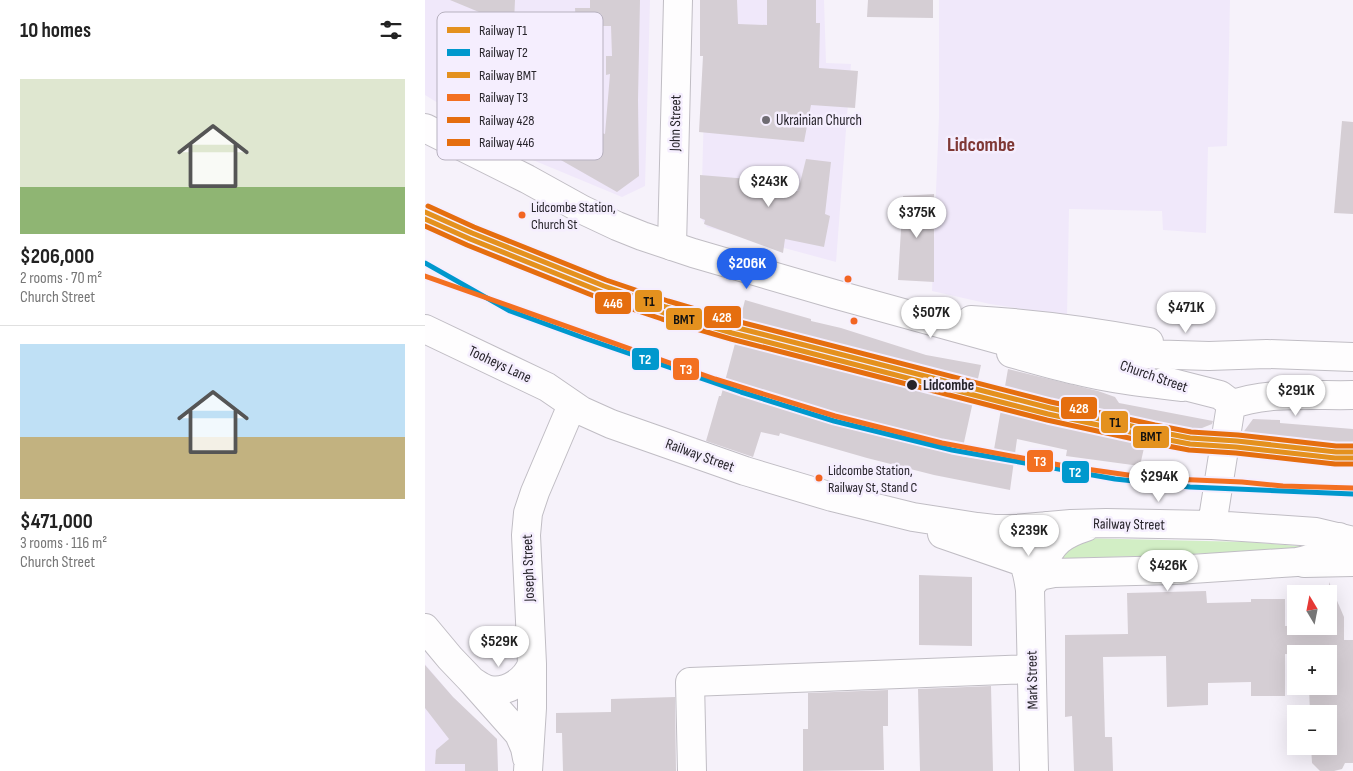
<!DOCTYPE html>
<meta charset="utf-8">
<style>
:root{--surface:#fff;--page:#f6f6f6;--text:#222;--muted:#767676;--line:#e0e0e0;--accent:#2563eb}
body{margin:0;font-family:"Sofia Sans Condensed",sans-serif;background:var(--page);color:var(--text);height:100vh;display:flex;flex-direction:column;font-size:19px;white-space:nowrap}
*{box-sizing:border-box;margin:0}
p{font-size:16px;color:var(--muted)}
.icon{flex:none;width:28px;height:28px;fill:none;stroke:currentColor;stroke-width:2;stroke-linecap:round;stroke-linejoin:round}
.map{position:relative;flex:1;overflow:hidden}
.drawer{display:flex;flex-direction:column;background:var(--surface);width:425px}
.drawer>*{flex:none}
.needle{width:32px;rotate:350deg}
.controls{position:absolute;left:862px;top:585px;display:grid;gap:10px}
.controls a{display:grid;place-items:center;width:50px;height:50px;border-radius:0px;background:var(--surface);box-shadow:0 5px 20px #0002;font-size:25px}
.price{position:absolute;translate:-50% -42px;padding:0 11px;border-radius:18px;background:#fff;color:#222;font-size:16px;line-height:32px;filter:drop-shadow(0 1px 2px #0008)}
.price::after{content:'';position:absolute;left:50%;top:30px;width:15px;height:11px;margin-left:-8px;background:inherit;clip-path:polygon(0 0,100% 0,50% 100%)}
.price.active{background:var(--accent);color:#fff}
ul{padding:0;list-style:none}
li{display:grid;align-content:center;gap:10px;height:265px;padding:0 20px}
li+li{border-top:1px solid var(--line)}
li span{display:grid;place-items:center;height:155px;border-radius:0px;color:#555}
li>.icon{margin-inline-start:auto}
span .icon{width:90px;height:90px;fill:#fffc;stroke-width:1}
li b{font-size:21px}
h2{display:flex;justify-content:space-between;align-items:center;height:60px;padding:0 20px;font-size:21px}
main{display:flex;flex:1;min-height:0}
.map>svg:first-child{display:block}
</style>
<main>
<section class="drawer">
<h2>10 homes<svg class="icon" aria-label="filters" viewBox="0 0 24 24"><path d="M4 7h16M4 17h16"/><circle cx="9" cy="7" r="2"/><circle cx="15" cy="17" r="2"/></svg></h2>
<ul>
<li><span style="background:linear-gradient(#dfe7d0 70%,#8fb573 0)"><svg class="icon" aria-label="home" viewBox="0 0 24 24"><path d="M3 11l9-7 9 7M6 9v11h12V9"/></svg></span><div><b>$206,000</b><p>2 rooms · 70 m²</p><p>Church Street</p></div></li>
<li><span style="background:linear-gradient(#bfe0f5 60%,#c2b280 0)"><svg class="icon" aria-label="home" viewBox="0 0 24 24"><path d="M3 11l9-7 9 7M6 9v11h12V9"/></svg></span><div><b>$471,000</b><p>3 rooms · 116 m²</p><p>Church Street</p></div></li>
</ul>
</section>
<div class="map">
<svg width="928" height="771" viewBox="0 0 928 771">
<rect width="100%" height="100%" fill="#f6f2fa"/>
<path fill="#f0e8fa" d="M0,0H225L220,186L197,197L103,158L0,95Z
M282,0H399L401,63L426,64L411,262L282,227L276,218Z
M514,0H805L802,146L783,147L781,233L738,230L737,211L644,209L642,316L565,304L507,291L514,117Z
M0,664L28,697L72,739L73,771H0Z"/>
<path fill="#d2eec5" d="M654,538L823,542L884,547V550C806,552 729,556 651,558L633,562L635,555Z"/>
<path fill="#d5ced4" d="M25,0H90L89,23L66,17Z
M165,0H215L213,100L214,176L192,192L106,143L123,112L165,136L168,130L180,134L185,74L181,75V56H187L186,26H151L150,8H165Z
M275,0H312L313,24L342,25V0H391V23H395L394,68L433,71L430,108L386,105L379,142L274,132L278,56H275Z
M443,0H508V18L442,17Z
M917,121L928,122V214L909,213Z
M381,159L406,162L400,214L405,216L399,247L360,239L358,253L279,224L280,220L275,218V175L336,180L337,190L373,191Z
M509,194V282L473,280L478,196Z
M320,300L386,319V321L416,328L501,355L556,365L536,456L567,461L583,369L673,391L690,397L694,403L788,421L787,424L767,432L724,425L715,466L641,456L642,450L592,439L585,490L509,475L442,458L355,433L354,436L336,432L328,457L281,441L294,396H296L316,321L315,320Z
M828,419L855,420V423L928,429V447H916L817,434Z
M494,575L547,577V646L494,645Z
M904,582L919,617V640H928V763H920L917,769L909,771H895L887,763L886,746H904V714H885L884,686H904V654H860V696H826V682L783,683V705L742,707L741,656L678,657L680,737H687L688,771H649L647,716L640,717V635L703,634L702,593L781,591L782,603L826,602V599H860V626H904Z
M0,665L28,697L72,739L73,771H40V764H10L11,750L24,739L0,708Z
M566,686L568,771H495L493,689Z
M463,690V726H458L459,770L378,771V729H383V693Z
M250,697L251,771H138L137,733H131V713L186,712V699Z"/>
<g fill="none" stroke-linecap="round" stroke-linejoin="round">
<defs>
<path id="minor" d="M247,246L253,0
M0,329L122,387L157,411L186,424L320,471L407,497L488,517L552,527L569,529H590L646,524L681,523L787,525L891,532L928,541
M586,353C607,359 628,365 650,370C685,379 722,383 758,387
M740,381L795,395L803,401L806,405
M806,405C842,391 890,396 928,395
M787,525L806,405
M517,534L598,562L613,570
M879,563L928,562
M606,585L614,576L629,573L751,570L872,562C893,558 900,552 914,537
M606,586C608,578 613,571 617,564C629,542 636,535 661,527
M0,628L25,658L47,681L94,734L100,748L102,758
M47,681C52,684 58,689 65,690C83,693 101,680 107,664
M103,771L107,708V664L101,535L103,513L110,492L147,405
M267,771L265,682L606,669
M609,771L605,590C604,583 603,576 601,570C600,566 597,563 597,559C595,541 606,532 621,526"/>
<path id="major" d="M0,128L102,179L158,210L192,226L217,236L268,253L409,294L590,344L669,356L720,354L784,356L842,354L928,357
M546,320C606,323 665,331 724,342"/>
</defs>
<use href="#minor" stroke="#c0bdc4" stroke-width="30"/>
<use href="#major" stroke="#c0bdc4" stroke-width="30"/>
<use href="#minor" stroke="#fefdfe" stroke-width="28"/>
<use href="#major" stroke="#fefdfe" stroke-width="28"/>
<defs>
<path id="rail-1" d="M0,212L47,233L179,286L241,307L309,327L625,408L729,431L765,438L812,441L911,452H928"/>
<path id="rail-2" d="M0,263L85,311L159,338L316,392L409,421L527,450L690,479L765,487L928,494"/>
<path id="rail-3" d="M0,219L45,239L177,292L239,313L307,333L623,414L728,437L765,444L811,447L910,458H928"/>
<path id="rail-4" d="M0,276L290,379L410,416L517,443L640,466L724,478L817,482L858,486L928,488"/>
<path id="rail-5" d="M3,206L49,227L181,280L243,301L311,321L626,402L730,425L766,432L813,435L911,446H928"/>
<path id="rail-6" d="M0,226L42,245L174,298L237,319L306,339L622,420L727,443L764,450L811,453L910,464H928"/>
</defs>
<use href="#rail-1" stroke="#f5eefe" stroke-width="9"/>
<use href="#rail-2" stroke="#f5eefe" stroke-width="9"/>
<use href="#rail-3" stroke="#f5eefe" stroke-width="9"/>
<use href="#rail-4" stroke="#f5eefe" stroke-width="9"/>
<use href="#rail-5" stroke="#f5eefe" stroke-width="9"/>
<use href="#rail-6" stroke="#f5eefe" stroke-width="9"/>
<use href="#rail-1" stroke="#e4911e" stroke-width="5"/>
<use href="#rail-2" stroke="#0098cd" stroke-width="5"/>
<use href="#rail-3" stroke="#e4911e" stroke-width="5"/>
<use href="#rail-4" stroke="#f37021" stroke-width="5"/>
<use href="#rail-5" stroke="#e56e0f" stroke-width="5"/>
<use href="#rail-6" stroke="#e56e0f" stroke-width="5"/>
</g>
<circle fill="#6f6c73" stroke="#f5eefe" stroke-width="2" cx="341" cy="120" r="5"/>
<g fill="#f26522" stroke="#f5eefe" stroke-width="2">
<circle cx="97" cy="215" r="4.5"/>
<circle cx="423" cy="279" r="4.5"/>
<circle cx="429" cy="321" r="4.5"/>
<circle cx="394" cy="478" r="4.5"/>
</g>
<circle fill="#27242b" stroke="#f5eefe" stroke-width="2" cx="487" cy="385" r="6"/>
<g text-anchor="middle" stroke-width="5" stroke-linejoin="round" paint-order="stroke">
<g font-size="14" fill="#27242b" stroke="#f5eefe" text-anchor="start">
<text x="106" y="212">Lidcombe Station,<tspan x="106" dy="17">Church St</tspan></text>
<text x="403" y="475">Lidcombe Station,<tspan x="403" dy="17">Railway St, Stand C</tspan></text>
</g>
<g font-size="15" fill="#27242b" stroke="#f5eefe" text-anchor="start">
<text x="351" y="125">Ukrainian Church</text>
</g>
<g font-size="15" fill="#27242b" stroke="#f5eefe">
<text transform="translate(250 123) rotate(-89)" y="5">John Street</text>
<text transform="translate(75 364) rotate(25)" y="5">Tooheys Lane</text>
<text transform="translate(729 376) rotate(19)" y="5">Church Street</text>
<text transform="translate(275 455) rotate(20)" y="5">Railway Street</text>
<text transform="translate(704 524) rotate(1)" y="5">Railway Street</text>
<text transform="translate(103 568) rotate(-92)" y="5">Joseph Street</text>
<text transform="translate(607 680) rotate(-91)" y="5">Mark Street</text>
</g>
<g font-size="15" font-weight="bold" fill="#27242b" stroke="#f5eefe" text-anchor="start">
<text x="498" y="390">Lidcombe</text>
</g>
<g font-size="20" font-weight="bold" fill="#7f3835" stroke="#f5eefe">
<text x="556" y="151">Lidcombe</text>
</g>
</g>
<rect x="12" y="12" width="166" height="148" rx="8" fill="#f5eefe" stroke="#b7b1bf" stroke-width="1"/>
<rect x="22" y="27" width="23" height="6" fill="#e4911e"/>
<rect x="22" y="49" width="23" height="7" fill="#0098cd"/>
<rect x="22" y="72" width="23" height="6" fill="#e4911e"/>
<rect x="22" y="94" width="23" height="7" fill="#f37021"/>
<rect x="22" y="117" width="23" height="6" fill="#e56e0f"/>
<rect x="22" y="139" width="23" height="7" fill="#e56e0f"/>
<g font-size="14" fill="#27242b">
<text x="54" y="35">Railway T1</text>
<text x="54" y="57">Railway T2</text>
<text x="54" y="80">Railway BMT</text>
<text x="54" y="102">Railway T3</text>
<text x="54" y="125">Railway 428</text>
<text x="54" y="147">Railway 446</text>
</g>
<g stroke="#f5eefe" stroke-width="2">
<rect x="209" y="289" width="29" height="24" rx="5" fill="#e4911e"/>
<rect x="169" y="291" width="38" height="24" rx="5" fill="#e56e0f"/>
<rect x="278" y="305" width="39" height="24" rx="5" fill="#e56e0f"/>
<rect x="240" y="307" width="38" height="24" rx="5" fill="#e4911e"/>
<rect x="206" y="347" width="29" height="24" rx="5" fill="#0098cd"/>
<rect x="247" y="357" width="28" height="24" rx="5" fill="#f37021"/>
<rect x="635" y="396" width="38" height="24" rx="5" fill="#e56e0f"/>
<rect x="675" y="410" width="29" height="24" rx="5" fill="#e4911e"/>
<rect x="707" y="425" width="38" height="24" rx="5" fill="#e4911e"/>
<rect x="601" y="449" width="28" height="24" rx="5" fill="#f37021"/>
<rect x="636" y="460" width="29" height="24" rx="5" fill="#0098cd"/>
</g>
<g font-size="14" text-anchor="middle" font-weight="bold" fill="#fff">
<text x="188" y="308">446</text>
<text x="297" y="322">428</text>
<text x="220" y="364">T2</text>
<text x="261" y="374">T3</text>
<text x="654" y="413">428</text>
<text x="615" y="466">T3</text>
<text x="650" y="477">T2</text>
</g>
<g font-size="14" text-anchor="middle" font-weight="bold" fill="#111">
<text x="224" y="306">T1</text>
<text x="259" y="324">BMT</text>
<text x="690" y="427">T1</text>
<text x="726" y="441">BMT</text>
</g>
</svg>
<div class="controls">
<a><svg class="needle" viewBox="-14 -14 28 28"><path d="M0-13l5 13h-10z" fill="#e53935"/><path d="M0 13l5-13h-10z" fill="#767676"/></svg></a>
<a>+</a>
<a>−</a>
</div>
<b class="price" style="left:344px;top:208px">$243K</b>
<b class="price" style="left:492px;top:239px">$375K</b>
<b class="price active" style="left:322px;top:290px">$206K</b>
<b class="price" style="left:761px;top:334px">$471K</b>
<b class="price" style="left:506px;top:339px">$507K</b>
<b class="price" style="left:871px;top:417px">$291K</b>
<b class="price" style="left:734px;top:503px">$294K</b>
<b class="price" style="left:604px;top:557px">$239K</b>
<b class="price" style="left:743px;top:592px">$426K</b>
<b class="price" style="left:74px;top:668px">$529K</b>
</div>
</main>
